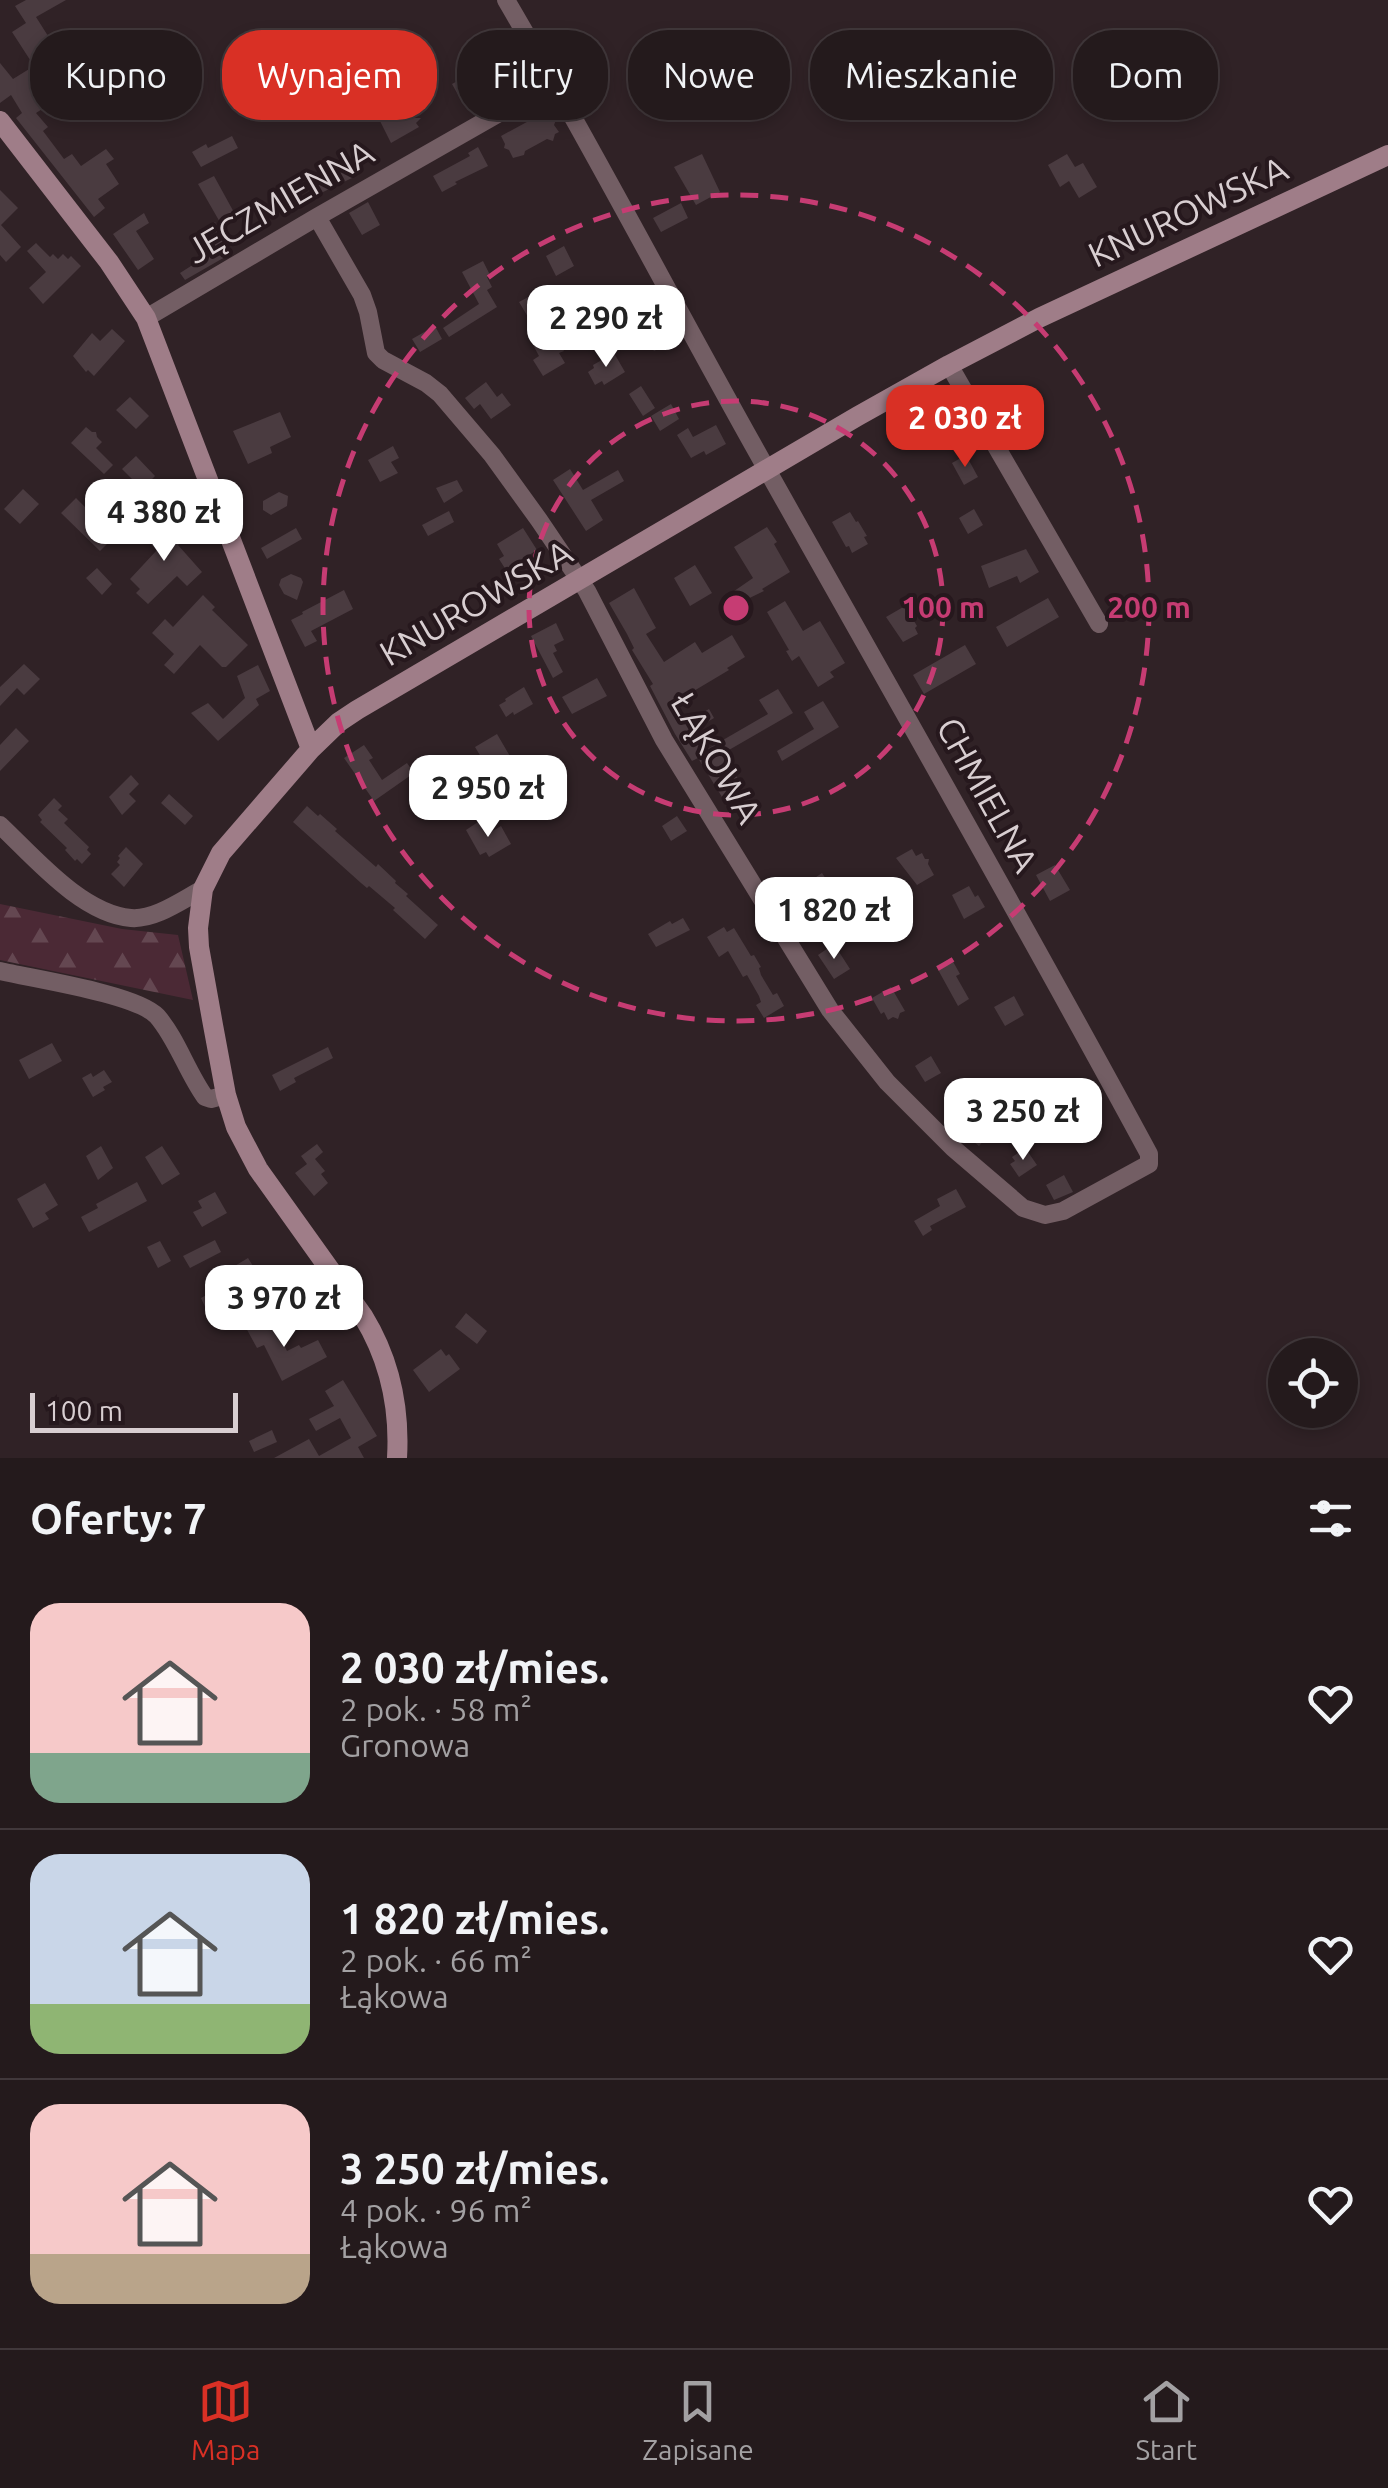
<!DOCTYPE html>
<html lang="pl">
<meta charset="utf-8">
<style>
:root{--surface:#241a1c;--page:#302729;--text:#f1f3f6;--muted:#a3a1a3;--line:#41383b;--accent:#d93025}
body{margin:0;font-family:Ubuntu,sans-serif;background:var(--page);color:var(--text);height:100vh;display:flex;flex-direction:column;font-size:38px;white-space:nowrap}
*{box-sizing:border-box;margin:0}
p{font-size:32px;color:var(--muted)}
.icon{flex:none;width:55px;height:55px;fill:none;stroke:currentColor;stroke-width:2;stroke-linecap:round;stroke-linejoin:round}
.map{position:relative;height:1458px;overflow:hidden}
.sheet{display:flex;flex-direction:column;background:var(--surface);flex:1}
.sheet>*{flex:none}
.banner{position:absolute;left:30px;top:30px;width:1330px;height:90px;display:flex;gap:20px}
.controls{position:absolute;left:1268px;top:1338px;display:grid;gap:20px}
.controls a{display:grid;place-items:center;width:90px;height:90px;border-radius:50%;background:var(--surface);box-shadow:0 5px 15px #0003,0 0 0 2px var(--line);font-size:50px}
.scale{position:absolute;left:30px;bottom:25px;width:208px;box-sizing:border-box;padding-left:10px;border:5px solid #d8ced1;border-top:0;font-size:28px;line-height:35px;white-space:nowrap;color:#d8ced1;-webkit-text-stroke:8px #26181d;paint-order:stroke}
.price{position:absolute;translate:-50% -85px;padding:0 22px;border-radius:20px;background:#fff;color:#222;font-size:32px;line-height:65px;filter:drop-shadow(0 2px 5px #0008)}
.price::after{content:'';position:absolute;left:50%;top:60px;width:30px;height:22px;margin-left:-15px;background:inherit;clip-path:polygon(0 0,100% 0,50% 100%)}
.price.on{background:var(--accent);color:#fff}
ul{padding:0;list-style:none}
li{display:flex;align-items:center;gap:30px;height:250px;padding:0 30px}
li+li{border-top:2px solid var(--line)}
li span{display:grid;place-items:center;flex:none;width:280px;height:200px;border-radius:30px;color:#555}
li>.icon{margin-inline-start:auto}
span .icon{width:120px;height:120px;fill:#fffc;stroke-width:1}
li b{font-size:42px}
h2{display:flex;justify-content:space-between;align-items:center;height:120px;padding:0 30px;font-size:42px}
.tag{padding:0 35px;border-radius:40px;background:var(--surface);box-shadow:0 5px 15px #0003,0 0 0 2px var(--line);font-size:35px;line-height:90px}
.tag.on{background:var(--accent);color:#fff}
.tabs{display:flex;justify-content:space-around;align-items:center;height:140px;border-top:2px solid var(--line);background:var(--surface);font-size:28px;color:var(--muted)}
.tabs a{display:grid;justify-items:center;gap:5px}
.tabs .on{color:var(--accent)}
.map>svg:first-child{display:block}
</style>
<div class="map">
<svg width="1388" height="1458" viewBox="0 0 1388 1458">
<defs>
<pattern id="forest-firs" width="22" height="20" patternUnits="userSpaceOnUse" patternTransform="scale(2.5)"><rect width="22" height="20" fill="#4b2935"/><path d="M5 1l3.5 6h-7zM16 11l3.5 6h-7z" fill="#644751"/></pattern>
</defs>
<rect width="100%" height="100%" fill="#302226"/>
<path fill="url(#forest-firs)" d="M0,904L122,929L178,935L193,1000L0,960Z"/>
<path fill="#4a3b40" d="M26,0H66L36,17L69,69L54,79L64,95L36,113L48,127L43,131L64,159L72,154L81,166L106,149L114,159L106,164L119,184L98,199L105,208L94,217L16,118L22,113L11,95L0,103V63L13,79L34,66L12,32L26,23L15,6Z
M477,70L489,92L462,102L452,84Z
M381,93L397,121L411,112L413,118H421L416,123L419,127L391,143L369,99Z
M547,111L551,118L556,120L554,125L559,132L555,134L553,141L547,139L525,151L524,155L513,158L509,150L504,148L505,144L501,136Z
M232,136L238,148L201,167L192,152L206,144L208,148Z
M478,147L488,166L455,182L457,184L442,192L433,176L470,156L468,153Z
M702,154L720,192L696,205L674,167Z
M1067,154L1075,167L1083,163L1097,187L1079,198L1069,181L1060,187L1048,165Z
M345,164L352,178L321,193L314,180Z
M214,176L236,216L221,224L198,184Z
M0,190L18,208L1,225L21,247L6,262L0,255Z
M368,202L380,225L362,235L349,213Z
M681,203L688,218L661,232L653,218Z
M144,213L149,223L136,231L154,259L138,270L113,234Z
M215,222L232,253L185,280L180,273L213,252L200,231Z
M36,243L50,257L53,254L58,259L63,254L68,259L71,256L81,266L43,304L29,288L46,272L27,251Z
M564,246L574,266L556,276L546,256Z
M483,261L490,275L487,277L492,287L487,290L497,307L449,337L443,328L479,304L462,272Z
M547,287L555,303L528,317L519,302Z
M662,324L672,342L654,351L644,334Z
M435,326L442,339L420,352L412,339Z
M112,329L125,341L94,376L88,370L86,372L73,356L92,333L100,341Z
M553,331L564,351L559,353L565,363L543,376L533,360L539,356L532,343Z
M614,353L625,372L604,385L602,381L595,385L588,372L594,368L593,365Z
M486,382L497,397L502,393L511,405L491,419L480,404L474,409L465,398Z
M641,386L655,408L643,416L629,394Z
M130,397L149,416L136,429L116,410Z
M671,404L679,419L660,431L651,416Z
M280,412L291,437L270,447L272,453L248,464L233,431Z
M716,425L726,444L706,455L704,451L691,458L677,435L688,428L693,437Z
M86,427L92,432H96L97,437L102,442L96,448L113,465L104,474L71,443Z
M393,446L399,458L391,462L398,473L380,482L368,460Z
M966,455L978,477L964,485L952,463Z
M136,456L155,476L99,534L108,543L100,551L61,513L76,498L97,519L134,481L122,469Z
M570,469L583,490L618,470L624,481L591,500L603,520L586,531L553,480Z
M457,480L463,491L444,503L436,488Z
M23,489L39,504L20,524L4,509Z
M279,492L288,496L287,506L271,515L263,510V501Z
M974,509L983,525L968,534L959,518Z
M449,511L454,522L428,536L422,525Z
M850,512L856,522L858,521L867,536L864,537L868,544L852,553L849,546L846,547L832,522Z
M164,519L185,539L178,545L202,572L187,586L177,576L148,604L136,593L140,589L130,579L157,550L145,539Z
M767,527L777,542L774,544L790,572L762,589L764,591L733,606L727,596L753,578L734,547Z
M296,528L302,539L267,559L261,548Z
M523,528L537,550L506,570L499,559L504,556L497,544Z
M1026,549L1039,572L1020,583L1017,576L989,588L981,566Z
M695,565L712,593L690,606L674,578Z
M97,568L112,584L102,595L86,578Z
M291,574L301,578L303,582L297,600L284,594L279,585L281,579Z
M634,588L656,628L646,634L664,662L695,642L702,653L732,635L745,657L727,668L729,670L672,704L683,721L691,716L692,719L709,709L714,718L692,731L704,751L768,714L759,700L778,689L793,713L722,754L742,785L722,797L698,758L692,761L675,734L650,686L653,684L632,650L634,648L627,634L609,603Z
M344,590L353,609L311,631L317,641L305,647L291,620L303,614L302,612Z
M203,595L215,607L212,610L248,645L226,667H222L200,645L174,674L164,665L174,654L152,633L165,619L173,627Z
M1048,598L1059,617L1007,647L996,627Z
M785,601L803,631L820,621L845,663L830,672L834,677L818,687L799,656L792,661L786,651L789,650L767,612Z
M905,606L917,626L915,628L918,634L903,642L886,617Z
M556,623L564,640L554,645L557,651L553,653L563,672L553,678L531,636Z
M965,645L976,664L924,694L913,675Z
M24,664L40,679L24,695L17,688L0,706V687Z
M258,665L270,691L256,699L259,705L218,741L191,713L208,703L223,719L245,698L237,676Z
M597,678L607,696L572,714L562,697Z
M524,687L533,704L514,715L513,712L506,717L499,705L506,701L505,699Z
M823,701L839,727L782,761L777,751L814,729L804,712Z
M16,728L29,741L0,771V745Z
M497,734L511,758L500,764L497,761L487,767L475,747Z
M364,745L373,758L369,760L382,780L407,763L414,773L374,801L344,758Z
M131,775L139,784L129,794L136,801L122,815L109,797Z
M169,794L193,816L185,825L161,803Z
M54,798L62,806L58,810L68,819L64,823L89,847L87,850L91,854L82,864L77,859L75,861L65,850L67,848L40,822L42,820L38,815Z
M307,806L318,816L320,814L337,829L335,831L376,867L378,864L396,881L395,883L408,894L406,896L438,925L425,939L393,910L395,908L369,886L367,888L361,883L293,822Z
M677,816L687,831L671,841L662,826Z
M478,822L486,835L501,826L511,844L489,857L486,852L480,855L466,830Z
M126,847L143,864L124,887L111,874L120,865L117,862L120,858L118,856Z
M912,849L916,856L922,853L925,859H929L928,864L934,875L917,885L896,858Z
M1055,865L1070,890L1050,901L1036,875Z
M822,873L837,896L841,894L852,912L847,915L849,918L826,931L807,897L794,905L788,896Z
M969,886L975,897L978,895L985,907L964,919L952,895Z
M683,918L690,930L656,947L648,934L670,921L672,924Z
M724,927L727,932L734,928L751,956L754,955L761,967L759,968L761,975L773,995L777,993L784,1006L764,1018L756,1005L761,1002L759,996L747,975L743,977L728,951L719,957L707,937Z
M834,944L850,969L834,979L818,955Z
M951,958L960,974L956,976L969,999L958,1006L936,966Z
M891,987L905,1011L900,1013L898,1019L893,1017L888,1020L884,1012L881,1014L872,998Z
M1014,996L1024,1015L1005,1026L994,1007Z
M52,1043L62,1061L29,1079L19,1060Z
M328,1047L333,1058L294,1078L296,1082L280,1091L272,1075Z
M931,1056L941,1073L925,1082L915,1066Z
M104,1070L112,1082L103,1087L105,1090L93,1097L82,1078L91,1073L93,1077Z
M978,1121L991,1132L979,1146L965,1135Z
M317,1144L323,1152L315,1159L325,1171L321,1174L328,1183L314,1196L295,1173L307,1164L301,1156Z
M101,1146L113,1168L98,1180L86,1156Z
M162,1146L180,1174L162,1185L145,1157Z
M1021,1151L1024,1155L1028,1152L1037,1165L1019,1177L1010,1164L1015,1161L1012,1157Z
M1064,1175L1073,1192L1054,1200L1046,1185Z
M137,1182L147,1201L89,1232L81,1217L98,1208L96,1204Z
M45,1183L58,1205L45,1213L49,1219L33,1228L17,1199Z
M956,1189L966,1207L930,1226L932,1230L923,1236L914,1221L940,1206L937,1199Z
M215,1192L227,1213L202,1227L193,1212L202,1208L198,1201Z
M215,1240L221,1252L190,1268L183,1256Z
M160,1241L171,1261L158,1268L147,1247Z
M248,1258L260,1277L206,1309L201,1298L230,1282L229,1280L233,1278L228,1270Z
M466,1313L487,1331L477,1344L455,1327Z
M265,1315L272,1329L275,1327L287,1351L299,1345L301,1348L318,1340L327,1357L282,1381L264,1345L257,1348L245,1326Z
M441,1349L446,1356L449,1354L460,1369L429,1392L413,1370Z
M343,1380L377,1436L358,1447L364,1458H274L309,1439L319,1456L351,1438L340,1418L316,1431L309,1419L334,1406L325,1391Z
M272,1430L277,1442L254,1452L249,1441Z"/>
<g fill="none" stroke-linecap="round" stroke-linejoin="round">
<path stroke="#735e64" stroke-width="18" d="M317,217L362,295L368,312L376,353L383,360L426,383L440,394L492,455L539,520L587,591L664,740L830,1010L887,1082L953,1148L1023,1208L1045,1215L1063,1211L1149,1164V1154C1026,926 897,701 770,475C681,318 598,156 506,0
M146,318L317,217L552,83
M949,365L1099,624
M0,825C35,858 82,914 131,918C155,920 182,900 203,889
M0,971C34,979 136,994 157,1016C177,1039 187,1072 205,1097L211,1099L226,1095"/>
<path stroke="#9f7d88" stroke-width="20" d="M0,121L109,262L146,318L311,749
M397,1458C400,1407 390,1360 363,1316L258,1169L236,1127L226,1095L213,1025L199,947L198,928L203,889L221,853L311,749L339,722L357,710L858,416L949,365L1039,318L1388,155"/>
</g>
<g fill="none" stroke="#c63c73" stroke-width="5" stroke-dasharray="18 12">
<circle cx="736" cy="608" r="207"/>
<circle cx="736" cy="608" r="413"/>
</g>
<g text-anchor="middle" stroke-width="8" stroke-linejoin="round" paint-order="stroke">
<g font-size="35" fill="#d8ced1" stroke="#26181d">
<text transform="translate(280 202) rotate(-30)" y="12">JĘCZMIENNA</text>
<text transform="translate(1188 212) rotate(-25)" y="12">KNUROWSKA</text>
<text transform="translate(476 603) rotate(-30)" y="12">KNUROWSKA</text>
<text transform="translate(716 758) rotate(60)" y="12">ŁĄKOWA</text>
<text transform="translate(987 795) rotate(61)" y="12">CHMIELNA</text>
</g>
</g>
<circle cx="736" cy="608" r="15" fill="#c63c73" stroke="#26181d" stroke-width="5"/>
<g font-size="30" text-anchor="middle" font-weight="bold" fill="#c63c73" stroke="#26181d" stroke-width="8" stroke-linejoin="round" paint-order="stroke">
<text x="943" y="618">100 m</text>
<text x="1149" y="618">200 m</text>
</g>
</svg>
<div class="controls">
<a><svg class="icon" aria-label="locate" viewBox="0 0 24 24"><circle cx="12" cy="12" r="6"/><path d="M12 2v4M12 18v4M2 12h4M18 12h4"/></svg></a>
</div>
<div class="scale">100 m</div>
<b class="price" style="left:606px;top:370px">2 290 zł</b>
<b class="price on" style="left:965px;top:470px">2 030 zł</b>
<b class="price" style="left:164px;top:564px">4 380 zł</b>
<b class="price" style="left:488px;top:840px">2 950 zł</b>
<b class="price" style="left:834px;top:962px">1 820 zł</b>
<b class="price" style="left:1023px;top:1163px">3 250 zł</b>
<b class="price" style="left:284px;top:1350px">3 970 zł</b>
<div class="banner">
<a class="tag">Kupno</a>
<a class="tag on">Wynajem</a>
<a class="tag">Filtry</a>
<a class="tag">Nowe</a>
<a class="tag">Mieszkanie</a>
<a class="tag">Dom</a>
</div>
</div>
<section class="sheet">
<h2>Oferty: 7<svg class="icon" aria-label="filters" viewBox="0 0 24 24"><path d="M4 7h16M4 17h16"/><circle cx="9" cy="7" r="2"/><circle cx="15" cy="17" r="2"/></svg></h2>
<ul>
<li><span style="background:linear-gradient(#f6c9c9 75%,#7fa58c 0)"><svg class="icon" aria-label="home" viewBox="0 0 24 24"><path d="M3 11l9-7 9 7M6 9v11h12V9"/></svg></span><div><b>2 030 zł/mies.</b><p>2 pok. · 58 m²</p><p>Gronowa</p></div><svg class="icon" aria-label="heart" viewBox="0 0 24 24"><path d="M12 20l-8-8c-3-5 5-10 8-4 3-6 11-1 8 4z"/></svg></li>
<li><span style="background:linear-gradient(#c9d6e8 75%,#8fb573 0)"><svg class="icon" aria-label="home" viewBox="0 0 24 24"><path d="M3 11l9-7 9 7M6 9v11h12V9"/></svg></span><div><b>1 820 zł/mies.</b><p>2 pok. · 66 m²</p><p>Łąkowa</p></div><svg class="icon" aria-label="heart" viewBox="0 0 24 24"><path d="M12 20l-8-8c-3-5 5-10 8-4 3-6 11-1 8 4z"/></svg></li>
<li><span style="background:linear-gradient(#f6c9c9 75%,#b9a48a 0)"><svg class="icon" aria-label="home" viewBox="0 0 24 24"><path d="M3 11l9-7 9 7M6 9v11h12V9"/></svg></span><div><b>3 250 zł/mies.</b><p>4 pok. · 96 m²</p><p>Łąkowa</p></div><svg class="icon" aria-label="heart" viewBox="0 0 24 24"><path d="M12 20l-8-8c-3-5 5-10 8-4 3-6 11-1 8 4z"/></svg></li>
</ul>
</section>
<nav class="tabs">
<a class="on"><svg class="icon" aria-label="map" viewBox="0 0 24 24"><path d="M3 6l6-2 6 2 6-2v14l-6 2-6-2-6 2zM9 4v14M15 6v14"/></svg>Mapa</a>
<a><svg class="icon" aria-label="saved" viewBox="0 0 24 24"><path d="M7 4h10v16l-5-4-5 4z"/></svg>Zapisane</a>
<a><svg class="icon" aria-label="home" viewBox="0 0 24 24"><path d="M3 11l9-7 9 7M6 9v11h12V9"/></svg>Start</a>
</nav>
